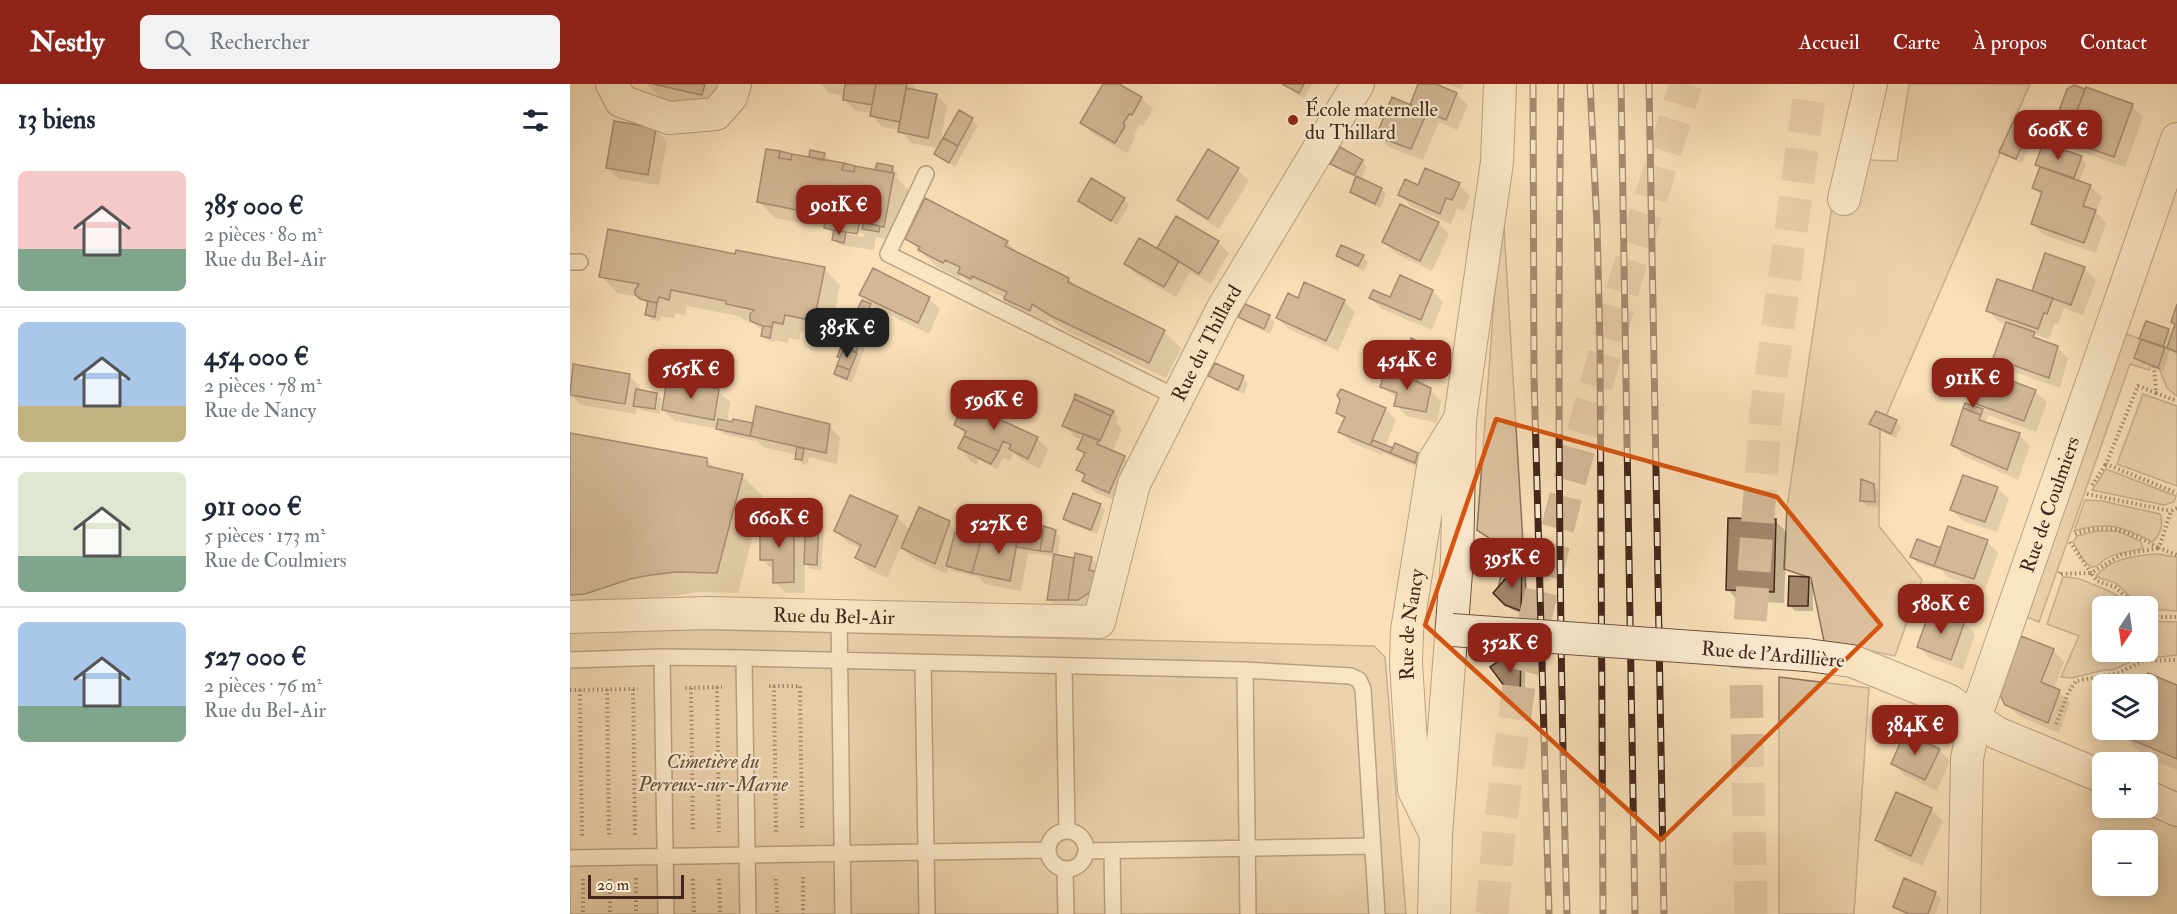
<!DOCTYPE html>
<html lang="fr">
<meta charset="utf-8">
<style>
:root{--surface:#fff;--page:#f2f2f3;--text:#1f2937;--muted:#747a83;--line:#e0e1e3;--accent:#8f2418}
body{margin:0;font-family:"IM FELL Double Pica",serif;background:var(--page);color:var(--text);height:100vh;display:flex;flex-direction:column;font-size:22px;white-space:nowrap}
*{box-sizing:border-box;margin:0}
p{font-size:20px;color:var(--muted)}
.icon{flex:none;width:33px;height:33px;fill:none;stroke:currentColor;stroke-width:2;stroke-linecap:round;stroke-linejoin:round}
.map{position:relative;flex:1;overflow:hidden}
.drawer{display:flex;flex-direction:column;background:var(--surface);width:570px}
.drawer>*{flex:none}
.needle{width:39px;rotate:193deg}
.controls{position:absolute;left:1522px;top:512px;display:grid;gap:12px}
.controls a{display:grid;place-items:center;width:66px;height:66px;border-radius:9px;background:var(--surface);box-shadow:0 3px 15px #0003;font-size:30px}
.scale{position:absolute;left:18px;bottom:15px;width:96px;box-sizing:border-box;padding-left:6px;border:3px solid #43261b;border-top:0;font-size:16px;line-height:21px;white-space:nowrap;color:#43261b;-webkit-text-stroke:4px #fbebd1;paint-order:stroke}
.price{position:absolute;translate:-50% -51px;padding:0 14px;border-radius:12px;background:var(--accent);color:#fff;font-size:20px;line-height:39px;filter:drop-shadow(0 2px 3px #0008)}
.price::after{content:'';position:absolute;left:50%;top:36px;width:18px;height:14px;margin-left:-9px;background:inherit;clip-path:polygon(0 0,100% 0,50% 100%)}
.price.selected{background:#222;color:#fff}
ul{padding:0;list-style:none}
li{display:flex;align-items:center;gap:18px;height:150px;padding:0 18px}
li+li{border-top:2px solid var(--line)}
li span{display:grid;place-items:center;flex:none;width:168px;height:120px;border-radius:9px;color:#555}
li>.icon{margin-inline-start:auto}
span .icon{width:72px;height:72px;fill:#fffc;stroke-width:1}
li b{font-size:26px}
h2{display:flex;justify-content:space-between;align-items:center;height:72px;padding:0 18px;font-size:26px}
header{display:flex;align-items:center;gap:36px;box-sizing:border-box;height:84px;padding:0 30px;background:var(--accent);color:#fff}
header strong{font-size:28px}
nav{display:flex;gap:33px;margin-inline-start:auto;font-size:21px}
.search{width:420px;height:54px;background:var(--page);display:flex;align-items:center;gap:15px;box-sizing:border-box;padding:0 21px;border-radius:9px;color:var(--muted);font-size:22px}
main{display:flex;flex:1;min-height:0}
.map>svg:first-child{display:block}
</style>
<header>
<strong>Nestly</strong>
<div class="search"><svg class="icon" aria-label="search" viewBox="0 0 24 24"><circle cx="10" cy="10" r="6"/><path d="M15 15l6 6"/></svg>Rechercher</div>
<nav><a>Accueil</a><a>Carte</a><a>À propos</a><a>Contact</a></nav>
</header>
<main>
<section class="drawer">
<h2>13 biens<svg class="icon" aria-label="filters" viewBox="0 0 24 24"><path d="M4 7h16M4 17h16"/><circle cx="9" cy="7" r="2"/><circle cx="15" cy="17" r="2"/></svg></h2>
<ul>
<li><span style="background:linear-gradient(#f6c9c9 65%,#7fa58c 0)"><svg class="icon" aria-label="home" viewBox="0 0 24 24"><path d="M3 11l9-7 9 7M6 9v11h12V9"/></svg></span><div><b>385 000 €</b><p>2 pièces · 80 m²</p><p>Rue du Bel-Air</p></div></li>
<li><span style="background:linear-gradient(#a9c7e8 70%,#c2b280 0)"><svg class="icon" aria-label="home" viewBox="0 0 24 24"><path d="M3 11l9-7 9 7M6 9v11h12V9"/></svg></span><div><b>454 000 €</b><p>2 pièces · 78 m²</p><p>Rue de Nancy</p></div></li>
<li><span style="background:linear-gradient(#dfe7d0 70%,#7fa58c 0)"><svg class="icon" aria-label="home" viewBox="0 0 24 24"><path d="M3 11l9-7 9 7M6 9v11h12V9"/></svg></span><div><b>911 000 €</b><p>5 pièces · 173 m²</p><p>Rue de Coulmiers</p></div></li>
<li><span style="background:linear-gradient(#a9c7e8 70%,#7fa58c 0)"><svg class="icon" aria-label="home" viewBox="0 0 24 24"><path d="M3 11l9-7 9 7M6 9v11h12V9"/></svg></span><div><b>527 000 €</b><p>2 pièces · 76 m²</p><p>Rue du Bel-Air</p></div></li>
</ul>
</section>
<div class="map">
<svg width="1607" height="830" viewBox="0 0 1607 830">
<rect width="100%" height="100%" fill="#f9e0b8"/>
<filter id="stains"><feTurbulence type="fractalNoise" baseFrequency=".00333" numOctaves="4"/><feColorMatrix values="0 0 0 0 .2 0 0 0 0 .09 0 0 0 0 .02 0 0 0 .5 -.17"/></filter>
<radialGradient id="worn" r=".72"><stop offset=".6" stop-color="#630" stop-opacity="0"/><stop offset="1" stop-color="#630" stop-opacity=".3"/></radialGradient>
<path fill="#dac09d" stroke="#8e735c" stroke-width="1.5" d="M1339,0H1460L1310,346L1309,442L1352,496L1325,572L1254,557L1241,494L1214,485L1217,423L1269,75L1327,77Z
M932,110L957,526L927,509L937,466L907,446Z
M1556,250L1607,268V312L1597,304L1589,284L1581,281L1579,286L1560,280L1469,538L1457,533Z
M1573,310L1607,322V402L1547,380Z
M1536,385L1606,412L1604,418L1594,421L1522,406Z
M1515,416L1532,417L1590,430C1594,439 1590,453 1582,458C1552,442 1537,437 1504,447Z
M1526,447H1548L1570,457L1573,464C1560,468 1545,468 1534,476C1529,480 1528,483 1521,483L1513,476L1503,458L1507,452Z
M1586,470L1607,473V527L1578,525V522C1563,522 1557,506 1545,499C1539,496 1533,496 1526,492C1541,474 1565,472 1586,470Z
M1493,493C1505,493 1511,495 1522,500C1538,506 1548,510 1560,522H1533V567H1578V537L1607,538V571L1565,576L1543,586H1534L1502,594L1491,593L1509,552L1477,540Z
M106,545L804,562L815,573L836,830H0V549Z
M1209,593L1299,604L1284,830H1209Z"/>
<path fill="#0003" fill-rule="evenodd" d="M77,0H160L153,31L95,18Z
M251,0H343L348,8L366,11L377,22L370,61L390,28L408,41L385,83L366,69L369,64L341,59L330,46L313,43L302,32V29L286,27L274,15L275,12L259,9Z
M535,0H546L571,14L583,25L573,42L570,40L563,52L565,54L557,69L523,50L512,39ZM557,26L565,34L557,30Z
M711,0H742L734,14Z
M850,0H863L886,10L898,21L887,46L869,38L853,76L819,63L807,51L841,23Z
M876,0H893L891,5Z
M1514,7L1562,22L1573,33L1555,83L1509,67L1503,61L1487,56L1481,50Z
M1460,45L1465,51L1452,79L1436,73L1431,68Z
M86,46L97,57L89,101L49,95L38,84Z
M255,71L260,76L259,78L310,88L322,84L328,89L327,94L339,107L330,158L306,153L304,166L270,161L264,156L265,152L257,144L205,134L189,118L240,75ZM272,146L295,150L294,153L276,150Z
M1511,74L1516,79L1509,98L1520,102L1532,113L1526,128L1536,139L1526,169L1474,151L1462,140L1472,113L1464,104L1471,85L1467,81Z
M792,77L797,83L790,96L811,105L816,110L810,124L787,113L781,108L787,94L767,85L762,80Z
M668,86L679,97L649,145L620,127L609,116Z
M889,101L900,112L894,127L887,124L881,140L841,122L830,111L848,103Z
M554,115L559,121L547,141L510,116Z
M607,134L648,158L659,169L641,200L620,188L606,213L567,191L556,180L588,166Z
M868,139L879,150L862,187L825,169L814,158Z
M337,155L437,158L450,171L498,195L509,205L594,248L611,264L596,294L499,248L479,235L477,242L452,231L431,212L419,207L418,210L406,205L392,191L390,195L367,183Z
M167,171L254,184L270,201L260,253L231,247L229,256L219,254L218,259L205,256V258L198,257L192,251L193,248L183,238L174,236L169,232L117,222L115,231L105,229L104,234L91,232L90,237L82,236L77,230L79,222L70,213L47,209L31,192Z
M768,172H793L798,178L794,187L773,177Z
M1514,185L1526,196L1513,231L1494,224L1488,240L1485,239L1479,255L1464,250L1471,257L1487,263L1498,274L1490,304L1436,285L1424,274L1436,240L1429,238L1418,226L1463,209Z
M862,207L873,218L862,246L812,225L801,214L821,215Z
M291,210L359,214L370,225L359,250L302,222Z
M729,216L774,217L785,228L768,267L719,245L708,234Z
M300,222L306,227L295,252L286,248L281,243Z
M676,222L699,233L705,238L700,250L675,238L670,233Z
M1607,225V272L1600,265L1593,288L1572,279L1566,274L1598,246L1603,251L1606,241L1602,238Z
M278,250L291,255L296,260L282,299L271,295L265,290L271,275L268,272Z
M860,264L866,269L853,302L860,305L871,317L867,339L837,332L826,321L827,315L812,303Z
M4,282L59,292L70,303V307L87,310L92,315L90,330L70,326L67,323L66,330L11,321L0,310Z
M640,292L673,294L678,299L674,310L645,297Z
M148,307L160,318L157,339L184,341L259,342L270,353L267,380L239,373L237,381L232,380L227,374V371L193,363L185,355V357L153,350L149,345L105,337L93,326Z
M1465,307L1477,318L1466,348L1418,331L1416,338L1449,351L1460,362L1448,396L1394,372L1382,360L1396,321L1416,327L1408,320Z
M815,325L826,336L815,363L847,370L852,375L850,384L813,369L812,371L782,359L770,348L775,336L767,328Z
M543,328L548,333L546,339L552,345L542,368L554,373L566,384L551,419L525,408L514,397L515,393L508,386L515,371L509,365L513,356L505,353L494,341Z
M1326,337L1331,343L1326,354L1307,345L1301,339Z
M386,341L467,354L478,365L470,385L452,376L443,369L440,377L433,374L427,385L409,376L407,381L400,377L390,364L396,351Z
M0,351L136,375L147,386L172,392L193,412L168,509L128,508L0,527Z
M1303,401L1309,407V423L1297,422L1291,416Z
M1427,404L1439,415L1427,448L1393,437L1382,426Z
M530,421L535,426L527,450L500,440L495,435Z
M452,429L464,441L485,447L490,453L487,472L505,475L521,474L527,480L525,514L514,521H484L479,515L485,473L458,469L451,507L415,500L407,491V493L383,487L379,483L376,490L344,475L331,462L317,494L298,485L286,474L291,465L277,458L266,447L327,433L340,446L379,439L391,450L390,452L434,464Z
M248,435L254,441L251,486L241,485L235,479V509H216L205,498L203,487L192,475L224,439L237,452Z
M1205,437L1217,448L1214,519L1169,517L1158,506Z
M1417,458L1428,469L1415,506L1377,493L1369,484V486L1347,479L1342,473Z
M951,479L957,487L956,531L942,526L925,509Z
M1238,494L1243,500V527H1225L1220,522Z
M1394,539L1405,550L1393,586L1360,574L1349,563Z
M1483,566L1494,578L1484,605L1489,608L1500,619L1489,649L1449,632L1437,620Z
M951,570L956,575L954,619L953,623L948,618Z
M1578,591L1607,603V686L1573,672L1553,651L1555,645H1578V600H1574Z
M1369,666L1380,677L1367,707L1334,691L1323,679Z
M1327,710L1361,725L1373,737L1352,782L1318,767L1307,756Z
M1365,809L1371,815L1365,830H1334L1325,823Z"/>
<path fill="#a2876d" stroke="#43261b" stroke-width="1.5" d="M83,0H135L132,11Z
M275,0H306L302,21L273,16Z
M306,0H337L330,38L300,32Z
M533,0H549L572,13L562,31L559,30L553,40L555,42L545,59L510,39Z
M712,0H734L729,9Z
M848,0H866L887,9L876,36L840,21Z
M1504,1L1515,5L1496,56L1480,51L1497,5Z
M1516,3L1563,20L1544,73L1496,56Z
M336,4L367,10L358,54L328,48Z
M822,13L857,28L841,65L806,52Z
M389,26L403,34L388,62L373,54Z
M44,37L86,44L78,91L36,84Z
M1443,38L1461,44L1446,75L1429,68Z
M373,54L388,62L379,79L364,70Z
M1473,59L1512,72L1504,94L1465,81Z
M770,63L793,76L784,91L760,80Z
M196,65L210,67L209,74L221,76L222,70L274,79L272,86L284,88L285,82L324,89L314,143L290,138L287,150L264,146L254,144L256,132L187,118Z
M638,65L669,84L638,135L607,116Z
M240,66L255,69L253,76L239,73Z
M210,67L222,70L221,76L209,74Z
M274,79L285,82L284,88L272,86Z
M307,79L323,82L322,89L305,86Z
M1470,83L1521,101L1513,122L1526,126L1514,159L1461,140L1472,108L1462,104Z
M855,84L890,99L882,116L876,114L870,130L828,111L835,95L848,101Z
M786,92L812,104L805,120L780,108Z
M521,94L555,114L541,137L508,117Z
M355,114L438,157L435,162L499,194L498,198L595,246L579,279L481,232L462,220L460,227L434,215L437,208L402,192L401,195L388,189L390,183L375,176L373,179L348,166L350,163L335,155Z
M830,120L869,138L850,177L812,158Z
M606,132L649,157L629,190L587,164Z
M294,139L310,142L309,148L292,145Z
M38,145L165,170L166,166L255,183L244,237L215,231L213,240L203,238L202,243L193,242L180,237V230L184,226L156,220V217L101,206L99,216L89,213L87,219L70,215L65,210V206L69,200L29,193Z
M264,146L276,148L274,159L262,156Z
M569,154L609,177L594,203L554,180Z
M771,161L794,171L788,182L766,172Z
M1475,169L1515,183L1501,221L1462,207Z
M303,184L360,213L348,239L289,211Z
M830,191L863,206L851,236L799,214L803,206L820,213Z
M1427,195L1483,214L1477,230L1474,229L1468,245L1416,227Z
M734,198L775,216L756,257L706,234L718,209L728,214Z
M292,216L301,220L289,247L279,243Z
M78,217L87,219L85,233L75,231Z
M675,220L700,231L694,245L668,233Z
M1607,220V268L1597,264L1605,240L1601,238Z
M1576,237L1599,245L1593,263L1569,255Z
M1436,238L1465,248L1463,253L1488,262L1479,294L1423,274Z
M193,242L202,243L200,254L191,252Z
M277,248L291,254L286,268L274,264L270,273H267Z
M841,254L861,263L847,298L827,289Z
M1571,255L1595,263L1588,284L1564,274Z
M274,264L287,269L280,286L267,281Z
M645,279L674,292L668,306L638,292Z
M3,280L60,290L55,320L0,311Z
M267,281L280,286L277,295L264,290Z
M816,284L861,304L856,328L824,322L827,309L810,303Z
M1418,288L1466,306L1454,337L1406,320Z
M97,296L149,305L144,336L92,326Z
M66,305L87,309L85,325L63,322Z
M771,305L816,324L800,361L768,348L775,333L766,329L770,316L767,311Z
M505,310L544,327L541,332L504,315Z
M504,315L541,332L530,357L492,342Z
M394,319L468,353L458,375L439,365L441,361L433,357L429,367L394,352L396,347L384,341Z
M1395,319L1413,325L1411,331L1393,324Z
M186,322L260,340L256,369L180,352Z
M1393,324L1411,331L1409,336L1450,349L1437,386L1381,361Z
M1306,327L1327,336L1321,350L1299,340Z
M148,335L162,338L163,335L183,339L180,352L146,345Z
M0,349L137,374V382L173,390L147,489L106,488L81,491L60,495L15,510L0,511Z
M514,350L529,356L527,360L555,372L539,409L512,397L515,390L506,386L515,369L507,365Z
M394,352L429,367L421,380L388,364Z
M803,356L823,364L820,369L800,361Z
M825,359L848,369L845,379L820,369Z
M227,363L234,365L232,376L225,375Z
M1393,391L1428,403L1415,438L1380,426Z
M1291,395L1304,400L1305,418L1290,417Z
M503,409L531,420L521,446L493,435Z
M280,411L328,432L305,483L285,474L291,461L264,447Z
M349,423L380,437L365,480L331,464Z
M447,425L453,427L440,497L402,489L411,456L433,462L444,441Z
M236,430L249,434L247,481L234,480Z
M1158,434L1206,435L1204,508L1156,506Z
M451,435L474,442L470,467L446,463Z
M190,437H224V498L203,499V476H190Z
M474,442L486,446L482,468L470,467Z
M1378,442L1418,456L1404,495L1364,482Z
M385,449L411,456L402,489L376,482Z
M1347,455L1371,464L1364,482L1340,473Z
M505,469L522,473L519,486L526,488L520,508L508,516H498Z
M484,470L504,474L498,516H477Z
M951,477L952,480L951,527L935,521L923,509Z
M1219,492L1239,493L1238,522H1218Z
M1360,526L1395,537L1381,576L1347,563Z
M1451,552L1484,565L1471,598L1490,606L1478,639L1435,621L1430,611Z
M951,568L950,614L947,619L920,583L933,574Z
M1578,589L1607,601V675L1551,651L1554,645H1578V600H1573Z
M1335,648L1370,665L1355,696L1321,680Z
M1326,708L1362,724L1341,772L1305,756Z
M1334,794L1366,808L1358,830H1339L1323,823Z"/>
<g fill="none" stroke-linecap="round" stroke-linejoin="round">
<path stroke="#d5bb99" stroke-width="33" stroke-dasharray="33 16" stroke-linecap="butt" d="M922,830L929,748L950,594L997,407L1054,201L1116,0
M1181,830L1176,591L1196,329L1241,0"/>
<defs>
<path id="lane" d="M356,90L318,170L606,313
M0,178H10
M269,532L273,830
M92,573L96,830
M174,574L178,830
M0,576L92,573L174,574L675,586L781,592L789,596L793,605L807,830
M353,578L357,830
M494,582L497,747
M675,586L678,830
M478 766a19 19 0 1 1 38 0a19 19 0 1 1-38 0Z
M517,767L802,762
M542,767L543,830
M0,774L477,766
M495,786L496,830"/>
<g id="street">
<path d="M42,0L51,17L99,34L146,30L161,13L165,0"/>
<path d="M1274,115L1301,0"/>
<path id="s1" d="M0,533L138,529L529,538L564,400L653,224L788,0"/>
<path d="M1237,571L1282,577L1378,616L1427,649L1533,693"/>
<path d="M1578,713L1607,726"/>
<path id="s2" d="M866,751L844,706L836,579L837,546L864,377L890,335"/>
<path d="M864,830L866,751L887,475L890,335L927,78L930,0"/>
<path id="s3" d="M1394,830L1397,675L1405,634L1607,55"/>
</g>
</defs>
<use href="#lane" stroke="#705442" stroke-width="18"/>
<use href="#street" stroke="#705442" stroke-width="34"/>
<path stroke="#43261b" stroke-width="4" stroke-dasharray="1.5 3" stroke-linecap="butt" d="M1584,282L1586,309L1568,302L1536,380L1607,409
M1586,309L1607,317
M1522,401L1536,380
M1517,410L1601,427
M1607,424L1601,427L1589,464L1607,471
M1500,458L1521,489L1551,471L1589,464C1557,447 1539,438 1504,450
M1490,488L1489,490L1521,489L1527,497L1545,503L1566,522
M1578,530L1589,533H1607
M199,602H230L232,746
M204,602L206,748
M147,603L149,748
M115,604L152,603
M121,604L123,748
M37,605L39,752
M63,605L65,751
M0,606L68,605
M10,606L12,752
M1486,640L1498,609L1506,597L1548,589L1573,577L1607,576
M233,793V830
M66,794V830
M13,795V830
M40,795V830
M123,795L124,830
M149,795L150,830
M206,795L207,830"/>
<use href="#lane" stroke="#fbebd1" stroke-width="15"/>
<use href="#street" stroke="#fbebd1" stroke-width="32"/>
<defs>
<path id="rail" d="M963,0L964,293L979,830
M991,0C987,277 989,553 997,830
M1020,0L1027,141L1030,262L1033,830
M1051,0L1065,830
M1079,0L1094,830"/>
</defs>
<use href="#rail" stroke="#43261b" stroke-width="7"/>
<use href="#rail" stroke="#fbebd1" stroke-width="4.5" stroke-dasharray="14" stroke-linecap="butt"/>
<defs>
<path id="street-bridge" d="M882,546L1237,571"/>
</defs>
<use href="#street-bridge" stroke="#705442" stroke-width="34" stroke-linecap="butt"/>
<use href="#street-bridge" stroke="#fbebd1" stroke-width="32"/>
</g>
<path d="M0 0H1607V830H0ZM926,335L1207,413L1311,541L1091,756L855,541Z" fill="#f9e0b8" fill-opacity=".55" fill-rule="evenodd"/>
<path fill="none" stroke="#d8540e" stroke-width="4.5" stroke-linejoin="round" d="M926,335L1207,413L1311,541L1091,756L855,541Z"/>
<circle fill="#8f2418" stroke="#fbebd1" stroke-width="2" cx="723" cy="36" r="6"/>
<g text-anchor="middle" stroke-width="4.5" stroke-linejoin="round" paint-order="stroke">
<g font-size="20" fill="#43261b" stroke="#fbebd1" text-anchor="start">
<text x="735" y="32">École maternelle<tspan x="735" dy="23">du Thillard</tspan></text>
</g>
<g font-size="20" fill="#43261b" stroke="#fbebd1">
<text dy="7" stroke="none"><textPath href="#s1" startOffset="830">Rue du Thillard</textPath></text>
<text dy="7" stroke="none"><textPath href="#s3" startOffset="423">Rue de Coulmiers</textPath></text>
<text dy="7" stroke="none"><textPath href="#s1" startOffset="264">Rue du Bel-Air</textPath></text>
<text dy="7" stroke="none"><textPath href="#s2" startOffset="216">Rue de Nancy</textPath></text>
<text transform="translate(1203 570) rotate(5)" y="7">Rue de l'Ardillière</text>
</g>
<g font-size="20" font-style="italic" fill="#694c3c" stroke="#fbebd1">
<text x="143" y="684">Cimetière du<tspan x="143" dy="23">Perreux-sur-Marne</tspan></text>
</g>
</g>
<rect width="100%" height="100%" filter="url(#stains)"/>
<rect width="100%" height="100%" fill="url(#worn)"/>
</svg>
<div class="controls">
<a><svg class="needle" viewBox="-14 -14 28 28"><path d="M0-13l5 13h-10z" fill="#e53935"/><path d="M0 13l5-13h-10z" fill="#747a83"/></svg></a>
<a><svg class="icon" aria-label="layers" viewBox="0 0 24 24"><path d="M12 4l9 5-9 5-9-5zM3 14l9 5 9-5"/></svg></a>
<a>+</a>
<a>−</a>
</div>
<div class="scale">20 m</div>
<b class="price" style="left:1488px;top:77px">606K €</b>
<b class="price" style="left:269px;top:152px">901K €</b>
<b class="price selected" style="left:277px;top:275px">385K €</b>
<b class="price" style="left:837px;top:307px">454K €</b>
<b class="price" style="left:121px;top:316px">565K €</b>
<b class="price" style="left:1403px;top:325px">911K €</b>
<b class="price" style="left:424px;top:347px">596K €</b>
<b class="price" style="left:209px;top:465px">660K €</b>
<b class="price" style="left:429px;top:471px">527K €</b>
<b class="price" style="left:942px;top:505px">395K €</b>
<b class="price" style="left:1371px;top:551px">580K €</b>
<b class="price" style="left:940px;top:590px">352K €</b>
<b class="price" style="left:1345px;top:672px">384K €</b>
</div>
</main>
